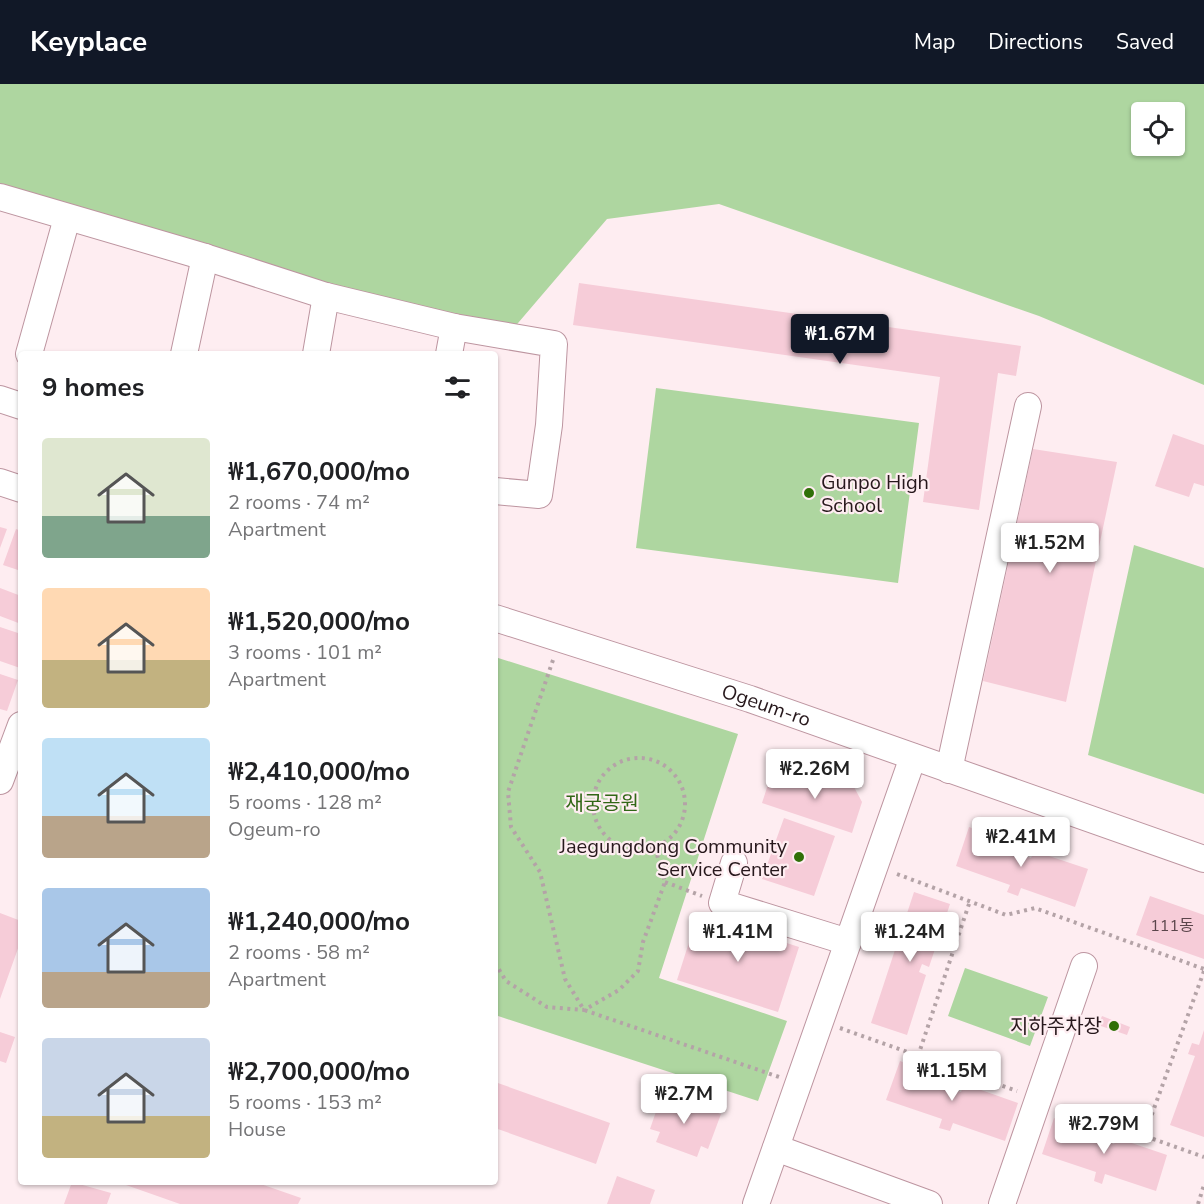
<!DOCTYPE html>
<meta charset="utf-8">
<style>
:root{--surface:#fff;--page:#f6f6f6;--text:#202124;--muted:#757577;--accent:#111827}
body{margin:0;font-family:"Nunito Sans","Noto Sans KR",sans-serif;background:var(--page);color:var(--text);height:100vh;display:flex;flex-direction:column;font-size:22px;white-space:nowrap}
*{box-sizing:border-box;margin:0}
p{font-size:20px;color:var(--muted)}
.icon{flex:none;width:33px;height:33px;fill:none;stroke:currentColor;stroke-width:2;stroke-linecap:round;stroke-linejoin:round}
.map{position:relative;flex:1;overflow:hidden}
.side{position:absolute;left:18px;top:267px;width:480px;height:834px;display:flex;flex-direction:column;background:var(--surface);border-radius:6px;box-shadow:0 2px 4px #0004}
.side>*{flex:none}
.tools{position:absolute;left:1131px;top:18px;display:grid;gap:12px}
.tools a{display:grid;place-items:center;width:54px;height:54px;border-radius:6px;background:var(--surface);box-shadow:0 2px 4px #0004;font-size:30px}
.price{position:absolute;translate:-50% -51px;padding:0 14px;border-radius:6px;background:#fff;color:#222;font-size:20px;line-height:39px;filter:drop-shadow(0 2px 3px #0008)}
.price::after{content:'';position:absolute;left:50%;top:36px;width:18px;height:14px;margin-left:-9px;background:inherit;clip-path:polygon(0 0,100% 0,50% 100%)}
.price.selected{background:var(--accent);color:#fff}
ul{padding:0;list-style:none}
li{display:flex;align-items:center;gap:18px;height:150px;padding:0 24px}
li span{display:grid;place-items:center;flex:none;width:168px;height:120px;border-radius:6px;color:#555}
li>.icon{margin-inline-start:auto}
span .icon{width:72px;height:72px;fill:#fffc;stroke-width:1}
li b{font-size:26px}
h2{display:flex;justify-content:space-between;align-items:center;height:72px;padding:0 24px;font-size:26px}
header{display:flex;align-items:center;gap:36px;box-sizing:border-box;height:84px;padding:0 30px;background:var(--accent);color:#fff}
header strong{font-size:28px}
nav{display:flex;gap:33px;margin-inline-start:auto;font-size:21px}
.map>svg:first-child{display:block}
</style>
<header>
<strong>Keyplace</strong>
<nav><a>Map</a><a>Directions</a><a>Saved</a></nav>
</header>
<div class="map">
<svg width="1204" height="1120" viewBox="0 0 1204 1120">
<rect width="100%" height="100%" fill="#feedf1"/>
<path fill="#aed6a0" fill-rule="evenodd" d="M0,0H1204V301L1039,232L719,120L607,135L506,253L0,108ZM1142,28H1174V62H1142Z
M656,304L919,339L898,499L636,464Z
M1134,461L1204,484V710L1088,671Z
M495,573L738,650L659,894L787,937L758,1017L495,931Z
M965,884L1048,913L1030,962L948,932Z"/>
<path fill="#f6ccd8" d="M579,199L1021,262L1016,292L998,289L979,426L923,418L940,293L573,241Z
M1173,350L1204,361V402L1194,399L1189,413L1155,402Z
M1033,365L1117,378L1066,618L983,597Z
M0,443L7,445L0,464Z
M16,445L21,447V487L3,481Z
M0,504L21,512V540L0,532Z
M0,543L21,550L20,584L0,577Z
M0,590L18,596L7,627L0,625Z
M773,685L825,702L827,695L854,703L862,718L852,749L762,719Z
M784,734L835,752L814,812L762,795Z
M969,743L1025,762L1022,771L1031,774L1034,767L1088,785L1075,823L1021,804L1018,812L1007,808L1010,801L956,782Z
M914,808L950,820L929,883L922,880L919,888L926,891L907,951L871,939Z
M1150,812L1204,831V875L1136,851Z
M0,829L21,837V856L0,915Z
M698,830L799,863L778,928L677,896Z
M1102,932L1130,943L1127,951L1098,941Z
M1204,946V1053L1170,1041L1195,972L1188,970L1192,959L1199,961Z
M0,948L15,953L6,979L0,977Z
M900,977L954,997L951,1005L961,1008L964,1000L1018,1019L1005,1057L953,1039L950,1047L939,1044L942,1035L886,1016Z
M495,998L610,1039L596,1080L495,1044Z
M662,1010L721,1030L708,1065L701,1062L697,1073L656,1058L660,1048L650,1045Z
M1054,1034L1108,1051L1106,1057L1114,1060L1117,1054L1167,1071L1156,1107L1105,1090L1102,1100L1094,1097L1096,1088L1042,1070Z
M617,1092L655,1106L650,1120H607Z
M72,1098L111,1109L107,1120H64Z
M127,1098H255L301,1114L298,1120H180L126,1101Z"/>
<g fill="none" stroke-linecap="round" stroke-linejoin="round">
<defs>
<g id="minor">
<path d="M0,113L205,173L326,212L454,243L449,270"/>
<path d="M454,243L554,260L549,341L539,411L495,407"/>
<path d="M29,270L67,134"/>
<path d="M184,270L205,173"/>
<path d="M316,270L326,212"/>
<path d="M0,315L21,322"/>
<path d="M0,398L21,405"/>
<path id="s1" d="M495,534L750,615L1204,775"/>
<path d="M949,686L1028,322"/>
<path d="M0,697L21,641"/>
<path d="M734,779L722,819L848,858"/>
<path d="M776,1064L929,1120"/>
<path d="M756,1120L913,673"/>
<path d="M1002,1120L1084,882"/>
</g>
</defs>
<use href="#minor" stroke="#bd95a0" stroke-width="28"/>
<path stroke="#b4a3a7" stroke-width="4" stroke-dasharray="3 4.5" stroke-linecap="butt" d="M553,576L508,708L511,743L540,788L565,895L584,926L779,993
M593 720a46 46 0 1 1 92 0a46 46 0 1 1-92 0Z
M897,790L1006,831L1035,824L1204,885
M665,798L702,812
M495,879L506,897L547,923L584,926L619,906L638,887L643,858L665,798L655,764
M840,944L1017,1007
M918,972L970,817
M1061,1022L1204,1073
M1144,1052L1204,887
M1198,1120L1204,1101"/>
<use href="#minor" stroke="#fff" stroke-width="26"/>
</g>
<g fill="#307008" stroke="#feedf1" stroke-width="2">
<circle cx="809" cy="409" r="6"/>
<circle cx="799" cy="773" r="6"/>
<circle cx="1114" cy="942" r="6"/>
</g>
<g text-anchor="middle" stroke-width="4.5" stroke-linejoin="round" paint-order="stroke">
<g font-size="16" fill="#5b454b">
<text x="1172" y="847">111동</text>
</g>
<g font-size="20" fill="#27181c" stroke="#feedf1" text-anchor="end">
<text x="821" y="405" text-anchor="start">Gunpo High<tspan x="821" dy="23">School</tspan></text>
<text x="787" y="769">Jaegungdong Community<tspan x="787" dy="23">Service Center</tspan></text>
<text x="1102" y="949">지하주차장</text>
</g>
<g font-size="20" fill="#27181c" stroke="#feedf1">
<text dy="7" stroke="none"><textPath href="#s1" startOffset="285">Ogeum-ro</textPath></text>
</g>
<g font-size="20" fill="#316716" stroke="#feedf1">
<text x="602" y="726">재궁공원</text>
</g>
</g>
</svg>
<div class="tools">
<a><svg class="icon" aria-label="locate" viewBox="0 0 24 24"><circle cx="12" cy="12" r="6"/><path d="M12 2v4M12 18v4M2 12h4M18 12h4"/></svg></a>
</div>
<b class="price selected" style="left:840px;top:281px">₩1.67M</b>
<b class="price" style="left:1050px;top:490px">₩1.52M</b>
<b class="price" style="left:815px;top:716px">₩2.26M</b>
<b class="price" style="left:1021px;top:784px">₩2.41M</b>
<b class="price" style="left:738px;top:879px">₩1.41M</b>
<b class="price" style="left:910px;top:879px">₩1.24M</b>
<b class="price" style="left:952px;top:1018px">₩1.15M</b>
<b class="price" style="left:684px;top:1041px">₩2.7M</b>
<b class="price" style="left:1104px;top:1071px">₩2.79M</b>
<section class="side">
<h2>9 homes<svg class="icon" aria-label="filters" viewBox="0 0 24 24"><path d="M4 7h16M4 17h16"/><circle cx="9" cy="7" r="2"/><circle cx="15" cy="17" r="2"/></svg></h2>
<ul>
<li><span style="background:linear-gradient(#dfe7d0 65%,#7fa58c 0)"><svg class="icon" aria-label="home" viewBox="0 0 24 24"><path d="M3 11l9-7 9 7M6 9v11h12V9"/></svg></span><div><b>₩1,670,000/mo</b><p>2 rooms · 74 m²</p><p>Apartment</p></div></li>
<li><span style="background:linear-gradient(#ffd9b3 60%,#c2b280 0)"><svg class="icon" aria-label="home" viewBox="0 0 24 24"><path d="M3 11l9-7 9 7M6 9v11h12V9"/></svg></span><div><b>₩1,520,000/mo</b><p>3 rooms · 101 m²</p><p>Apartment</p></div></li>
<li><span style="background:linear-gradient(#bfe0f5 65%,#b9a48a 0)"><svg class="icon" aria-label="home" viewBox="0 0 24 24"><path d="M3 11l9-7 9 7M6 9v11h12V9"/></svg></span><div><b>₩2,410,000/mo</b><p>5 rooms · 128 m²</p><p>Ogeum-ro</p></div></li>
<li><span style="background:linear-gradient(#a9c7e8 70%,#b9a48a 0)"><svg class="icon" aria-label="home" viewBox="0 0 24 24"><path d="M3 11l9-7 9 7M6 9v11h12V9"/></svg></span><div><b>₩1,240,000/mo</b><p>2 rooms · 58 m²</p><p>Apartment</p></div></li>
<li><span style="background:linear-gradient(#c9d6e8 65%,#c2b280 0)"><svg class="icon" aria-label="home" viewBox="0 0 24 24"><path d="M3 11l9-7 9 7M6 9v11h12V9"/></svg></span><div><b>₩2,700,000/mo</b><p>5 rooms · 153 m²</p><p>House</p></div></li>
</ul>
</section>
</div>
